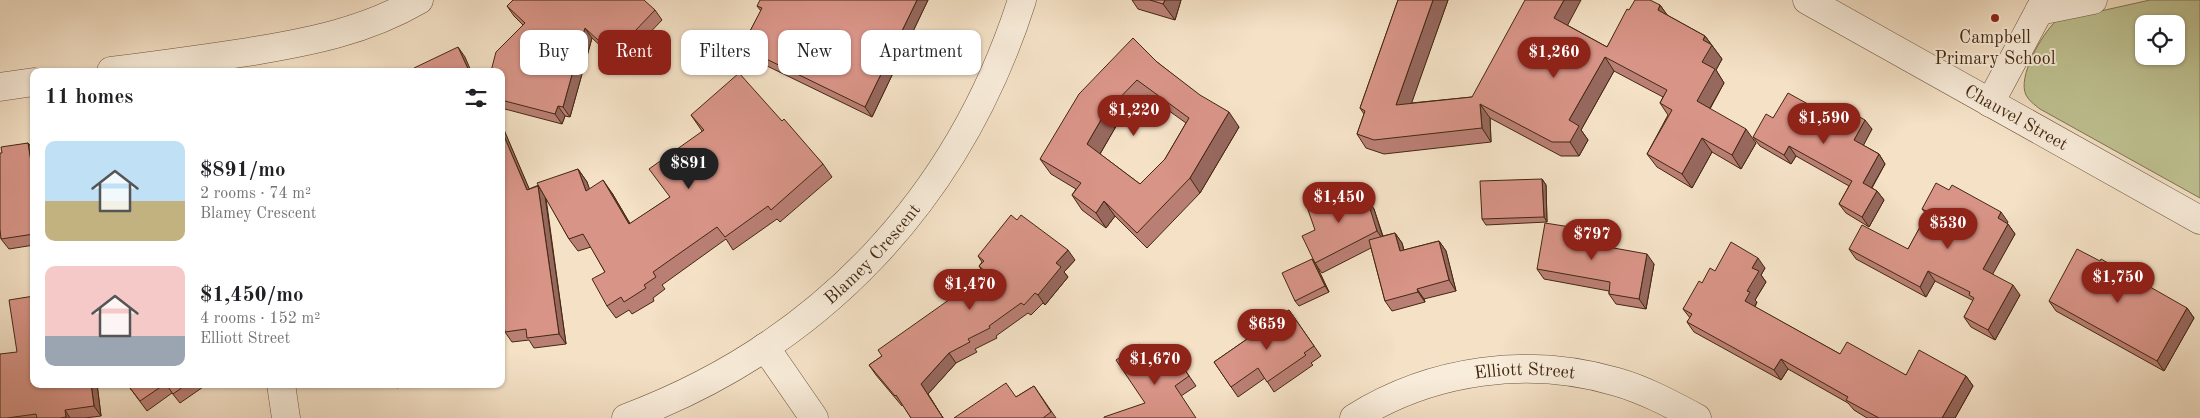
<!DOCTYPE html>
<meta charset="utf-8">
<style>
:root{--surface:#fff;--page:#f6f6f6;--text:#202124;--muted:#757577;--accent:#8f2418}
body{margin:0;font-family:"Old Standard TT",serif;background:var(--page);color:var(--text);height:100vh;display:flex;flex-direction:column;font-size:19px;white-space:nowrap}
*{box-sizing:border-box;margin:0}
p{font-size:16px;color:var(--muted)}
.icon{flex:none;width:28px;height:28px;fill:none;stroke:currentColor;stroke-width:2;stroke-linecap:round;stroke-linejoin:round}
.map{position:relative;flex:1;overflow:hidden}
.drawer{position:absolute;left:30px;top:68px;width:475px;height:320px;display:flex;flex-direction:column;background:var(--surface);border-radius:10px;box-shadow:0 1px 4px #0004}
.drawer>*{flex:none}
.top-card{position:absolute;left:520px;top:30px;width:475px;height:45px;display:flex;gap:10px}
.controls{position:absolute;left:2135px;top:15px;display:grid;gap:10px}
.controls a{display:grid;place-items:center;width:50px;height:50px;border-radius:10px;background:var(--surface);box-shadow:0 1px 4px #0004;font-size:25px}
.price{position:absolute;translate:-50% -42px;padding:0 11px;border-radius:18px;background:var(--accent);color:#fff;font-size:16px;line-height:32px;filter:drop-shadow(0 1px 2px #0008)}
.price::after{content:'';position:absolute;left:50%;top:30px;width:15px;height:11px;margin-left:-8px;background:inherit;clip-path:polygon(0 0,100% 0,50% 100%)}
.price.selected{background:#222;color:#fff}
ul{padding:0;list-style:none}
li{display:flex;align-items:center;gap:15px;height:125px;padding:0 15px}
li span{display:grid;place-items:center;flex:none;width:140px;height:100px;border-radius:10px;color:#555}
li>.icon{margin-inline-start:auto}
span .icon{width:60px;height:60px;fill:#fffc;stroke-width:1}
li b{font-size:21px}
h2{display:flex;justify-content:space-between;align-items:center;height:60px;padding:0 15px;font-size:21px}
.chip{padding:0 18px;border-radius:10px;background:var(--surface);box-shadow:0 1px 4px #0004;font-size:18px;line-height:45px}
.chip.selected{background:var(--accent);color:#fff}
.map>svg:first-child{display:block}
</style>
<div class="map">
<svg width="2200" height="418" viewBox="0 0 2200 418">
<rect width="100%" height="100%" fill="#f4e1c6"/>
<filter id="stains"><feTurbulence type="fractalNoise" baseFrequency=".004" numOctaves="4"/><feColorMatrix values="0 0 0 0 .2 0 0 0 0 .09 0 0 0 0 .02 0 0 0 .5 -.17"/></filter>
<radialGradient id="worn" r=".72"><stop offset=".6" stop-color="#630" stop-opacity="0"/><stop offset="1" stop-color="#630" stop-opacity=".3"/></radialGradient>
<path fill="#bfc292" stroke="#817552" fill-rule="evenodd" d="M2150,0H2200V198L2040,109C2035,105 2029,101 2026,95C2017,77 2042,34 2056,21ZM2144,24H2176V56H2144Z"/>
<g fill="none" stroke-linecap="round" stroke-linejoin="round">
<defs>
<g id="minor">
<path id="s1" d="M1807,0L2200,220"/>
<path d="M2039,11L2093,0"/>
<path d="M111,71C157,65 203,59 248,52C309,42 366,31 419,0"/>
<path d="M0,87L34,82"/>
<path d="M1990,103L2045,0"/>
<path d="M765,347L814,418"/>
<path d="M281,384L286,418"/>
<path id="s2" d="M626,418C821,345 959,198 1022,0"/>
<path id="s3" d="M1354,418C1432,369 1529,356 1617,382C1645,390 1671,404 1697,418"/>
</g>
</defs>
<use href="#minor" stroke="#6f563e" stroke-width="29"/>
<use href="#minor" stroke="#f8ecda" stroke-width="28"/>
</g>
<path fill="#ba7f74" stroke="#432811" fill-rule="evenodd" d="M928,0L872,117L763,64L756,54L760,47L755,45L748,35L761,11L757,6Z
M1132,0H1181L1175,20L1138,9Z
M1398,0H1448L1411,103L1472,97L1567,25L1607,47L1629,10L1660,5L1667,15L1705,36L1722,59L1716,70L1724,83L1710,109L1756,143L1741,169L1712,152L1692,188L1657,167L1647,154L1668,115L1660,103L1663,97L1614,71L1581,130L1588,140L1579,156H1561L1490,118L1491,142L1384,154L1366,148L1357,134L1364,114L1360,108Z
M507,6L655,10L662,20L620,64L592,38L570,117L565,116L562,124L501,108V71L523,25L514,16Z
M1157,62L1239,127L1200,193L1147,248L1115,216L1106,228L1082,210L1072,195L1076,189L1051,174L1040,159ZM1147,95L1186,123L1165,159L1140,184L1100,154L1115,128Z
M691,115L782,121L823,164L832,177L780,222L777,219L733,250L726,239L662,285L665,289L653,298L654,301L632,314L629,310L616,318L607,306L605,272L591,247L578,251L569,239L546,198L566,344L534,348L529,340L512,342L505,332L504,329L501,330V123L529,189L578,169L587,182L589,189L612,193L630,224L670,197L702,131Z
M1773,118L1835,119L1872,129L1863,145L1879,154L1885,164L1872,188L1877,191L1884,200L1869,227L1846,213L1839,204L1849,186L1796,156L1791,164L1760,146L1753,137Z
M28,143L34,151V245L9,249L1,239L2,153Z
M1542,179L1546,185L1547,222L1486,225L1482,219Z
M1359,189L1374,209L1383,236L1395,233L1402,243L1404,250L1439,241L1446,251L1456,291L1424,299L1425,302L1392,311L1385,301L1371,248L1322,273L1316,265L1329,292L1299,306L1295,301L1314,262L1315,230Z
M1922,209L2008,222L2007,223L2015,234L1992,274L2020,295L1995,340L1971,327L1964,317L1973,301L1972,300L1935,281L1926,297L1856,259L1849,249H1908L1927,215Z
M1017,220L1075,260L1064,272L1068,277L1045,305L1043,303L1031,315L1028,313L996,336L997,338L975,349L977,352L956,363L928,394L943,418H911L903,405L902,406L876,375L869,365L882,356L984,274L979,266L982,262L978,256Z
M1577,228L1584,238V243L1654,264L1646,309L1616,304L1609,294V291L1544,279L1537,269Z
M1765,268L1761,275L1766,282L1755,300L1757,302L1755,307L1840,354L1906,375L1966,376L1973,386L1955,418H1867L1854,410L1848,403L1788,369L1781,380L1694,332L1687,322L1690,318L1683,309L1702,283L1715,271Z
M2049,301L2187,308L2194,318L2164,371L2056,311Z
M1289,310L1321,356L1311,363L1313,365L1274,392L1265,378L1238,397L1214,362Z
M1172,351L1196,386L1181,396L1145,403L1154,364Z
M17,352L34,384H97L101,416L85,418H0Z
M127,384H205L206,385L180,403L172,393L147,411Z
M389,384H401L398,388Z
M1034,386L1056,418H954L1016,397Z"/>
<path fill="#97685e" stroke="#432811" d="M917,0H928L872,117L865,107Z
M1165,0H1181L1175,20L1163,4Z
M1433,0H1448L1406,119L1396,105Z
M1564,0H1581L1564,32L1554,18Z
M1660,5L1670,19L1658,10Z
M585,28L592,38L570,117L563,107Z
M1705,36L1722,59L1716,70L1724,83L1706,115L1697,101L1702,62L1703,40Z
M458,47L465,57L471,71H469Z
M1605,57L1614,71L1581,130L1588,140L1579,156L1570,142L1569,120Z
M1480,104L1490,118L1491,142L1482,128Z
M558,106L565,116L562,124L555,114Z
M1229,112L1239,127L1200,193L1190,178Z
M1105,113L1115,128L1097,159L1087,144Z
M1865,120L1872,129L1861,150L1854,140Z
M501,123L534,200L527,190L501,129Z
M1746,129L1756,143L1741,169L1732,155Z
M1702,138L1712,152L1692,188L1682,174Z
M28,143L34,151V181Z
M1789,146L1796,156L1791,164L1784,155Z
M1879,154L1885,164L1869,192L1863,183Z
M578,169L587,182L595,204L586,191Z
M1542,179L1546,185L1547,222L1544,217Z
M603,180L612,193L638,237L629,224Z
M538,186L545,196L566,344L559,334Z
M1359,189L1374,209L1384,241L1377,231L1364,200Z
M1877,191L1884,200L1869,227L1862,217Z
M1104,201L1115,216L1106,228L1096,213Z
M2001,212L2008,222L2005,228L1998,218Z
M2008,224L2015,234L1990,279L1983,269Z
M1577,228L1584,238L1582,251L1575,241Z
M1395,233L1402,243L1407,262L1400,251Z
M1439,241L1446,251L1456,291L1449,280Z
M1068,250L1075,260L1064,272L1068,277L1045,305L1038,295L1056,263Z
M1647,254L1654,264L1646,309L1639,299Z
M1758,258L1765,268L1761,275L1766,282L1755,300L1757,302L1752,311L1745,301L1752,268Z
M1312,259L1316,264L1329,292L1325,286Z
M1928,271L1935,281L1926,297L1920,287Z
M2013,285L2020,295L1995,340L1988,330Z
M1417,289L1424,299L1425,302L1418,292Z
M2187,308L2194,318L2164,371L2157,361Z
M949,353L956,363L928,394L943,418L921,384Z
M1781,359L1788,369L1781,380L1774,370Z
M1966,376L1973,386L1955,418H1942Z
M91,384H97L101,416L94,406Z
M395,384H401L398,388Z
M65,410L70,418H66V417Z"/>
<path fill="#d89487" stroke="#432811" fill-rule="evenodd" d="M513,0H644L655,10L613,54L585,28L563,107L558,106L555,114L501,100V71H491L496,52L525,23L507,6Z
M760,0H917L865,107L756,54L762,41L748,35L762,8L757,6Z
M1150,0H1165L1163,4Z
M1398,0H1433L1396,105L1472,97L1525,0H1564L1554,18L1607,47L1627,9L1629,10L1635,0H1650L1660,5L1658,10L1705,36L1703,40L1712,45L1702,62L1715,69L1697,101L1746,129L1732,155L1702,138L1682,174L1647,154L1672,110L1660,103L1667,90L1605,57L1569,120L1579,126L1570,142H1552L1480,104L1482,128L1374,140L1357,134L1365,111L1360,108Z
M1133,38L1157,62L1200,95L1229,112L1190,178L1137,233L1104,201L1096,213L1072,195L1081,183L1040,159L1079,94ZM1137,80L1189,118L1165,159L1140,184L1087,144L1105,113Z
M458,47L469,71H415L414,68Z
M739,73L782,121L784,119L823,164L771,210L768,206L725,237L717,227L653,272L656,277L644,285L646,288L624,302L621,297L607,306L592,279L605,272L583,234L569,239L537,183L578,169L586,191L603,180L629,224L670,197L649,169L704,130L691,115Z
M1788,93L1835,119L1842,107L1865,120L1854,140L1879,154L1863,183L1877,191L1862,217L1839,204L1852,181L1789,146L1784,155L1753,137L1766,114L1773,118Z
M501,129L527,190L538,186L559,334L527,338L526,329L505,332L503,319H501Z
M28,143L34,181V234L1,239L0,229V153H2L1,147Z
M1542,179L1544,217L1482,219L1480,181Z
M1936,183L1949,190L1952,185L2001,212L1998,218L2008,224L1983,269L2013,285L1988,330L1964,317L1974,298L1969,295L1970,292L1928,271L1920,287L1849,249L1862,225L1908,249L1928,212L1922,209Z
M1359,189L1364,200L1367,199L1377,231L1315,263L1302,236L1315,230L1307,207Z
M1011,215L1017,220L1021,215L1068,250L1056,263L1061,267L1038,295L1035,293L1024,305L1021,303L989,326L990,328L968,339L970,342L949,353L921,384L943,418H911L896,395L895,396L869,365L882,356L878,350L987,273L979,266L984,261L978,256Z
M1545,223L1577,228L1575,241L1647,254L1639,299L1609,294L1610,282L1537,269Z
M1395,233L1400,251L1439,241L1449,280L1417,289L1418,292L1385,301L1369,240Z
M1731,242L1758,258L1752,268L1759,271L1747,291L1750,292L1745,301L1840,354L1847,342L1906,375L1919,350L1966,376L1942,418H1879L1846,400L1848,397L1781,359L1774,370L1687,322L1692,314L1683,309L1699,281L1702,283L1710,268L1715,271Z
M2077,249L2100,261L2101,259L2187,308L2157,361L2049,301Z
M1312,259L1325,286L1295,301L1282,273Z
M34,296V384H91L94,406L65,410L66,417L60,418H37L36,414L7,418H0V354L17,352L9,300Z
M1289,310L1314,346L1304,353L1306,355L1267,382L1258,368L1231,387L1214,362Z
M1140,344L1154,364L1172,351L1189,376L1175,386L1196,418H1104V417L1145,403L1116,360Z
M1006,383L1016,397L1034,386L1051,412L1043,418H954Z
M127,384H165L140,401Z
M166,384H187L173,394Z"/>
<circle fill="#8f2418" stroke="#f8ecda" stroke-width="2" cx="1995" cy="18" r="5"/>
<g text-anchor="middle" stroke-width="4" stroke-linejoin="round" paint-order="stroke">
<g font-size="18" fill="#432811" stroke="#f8ecda">
<text x="1995" y="43">Campbell<tspan x="1995" dy="21">Primary School</tspan></text>
</g>
<g font-size="18" fill="#432811" stroke="#f8ecda">
<text dy="6" stroke="none"><textPath href="#s1" startOffset="240">Chauvel Street</textPath></text>
<text dy="6" stroke="none"><textPath href="#s2" startOffset="299">Blamey Crescent</textPath></text>
<text dy="6" stroke="none"><textPath href="#s3" startOffset="180">Elliott Street</textPath></text>
</g>
</g>
<rect width="100%" height="100%" filter="url(#stains)"/>
<rect width="100%" height="100%" fill="url(#worn)"/>
</svg>
<div class="controls">
<a><svg class="icon" aria-label="locate" viewBox="0 0 24 24"><circle cx="12" cy="12" r="6"/><path d="M12 2v4M12 18v4M2 12h4M18 12h4"/></svg></a>
</div>
<b class="price" style="left:1554px;top:79px">$1,260</b>
<b class="price" style="left:1134px;top:137px">$1,220</b>
<b class="price" style="left:1824px;top:145px">$1,590</b>
<b class="price selected" style="left:689px;top:190px">$891</b>
<b class="price" style="left:1339px;top:224px">$1,450</b>
<b class="price" style="left:1948px;top:250px">$530</b>
<b class="price" style="left:1592px;top:261px">$797</b>
<b class="price" style="left:2118px;top:304px">$1,750</b>
<b class="price" style="left:970px;top:311px">$1,470</b>
<b class="price" style="left:1267px;top:351px">$659</b>
<b class="price" style="left:1155px;top:386px">$1,670</b>
<div class="top-card">
<a class="chip">Buy</a>
<a class="chip selected">Rent</a>
<a class="chip">Filters</a>
<a class="chip">New</a>
<a class="chip">Apartment</a>
</div>
<section class="drawer">
<h2>11 homes<svg class="icon" aria-label="filters" viewBox="0 0 24 24"><path d="M4 7h16M4 17h16"/><circle cx="9" cy="7" r="2"/><circle cx="15" cy="17" r="2"/></svg></h2>
<ul>
<li><span style="background:linear-gradient(#bfe0f5 60%,#c2b280 0)"><svg class="icon" aria-label="home" viewBox="0 0 24 24"><path d="M3 11l9-7 9 7M6 9v11h12V9"/></svg></span><div><b>$891/mo</b><p>2 rooms · 74 m²</p><p>Blamey Crescent</p></div></li>
<li><span style="background:linear-gradient(#f6c9c9 70%,#9aa5b1 0)"><svg class="icon" aria-label="home" viewBox="0 0 24 24"><path d="M3 11l9-7 9 7M6 9v11h12V9"/></svg></span><div><b>$1,450/mo</b><p>4 rooms · 152 m²</p><p>Elliott Street</p></div></li>
</ul>
</section>
</div>
